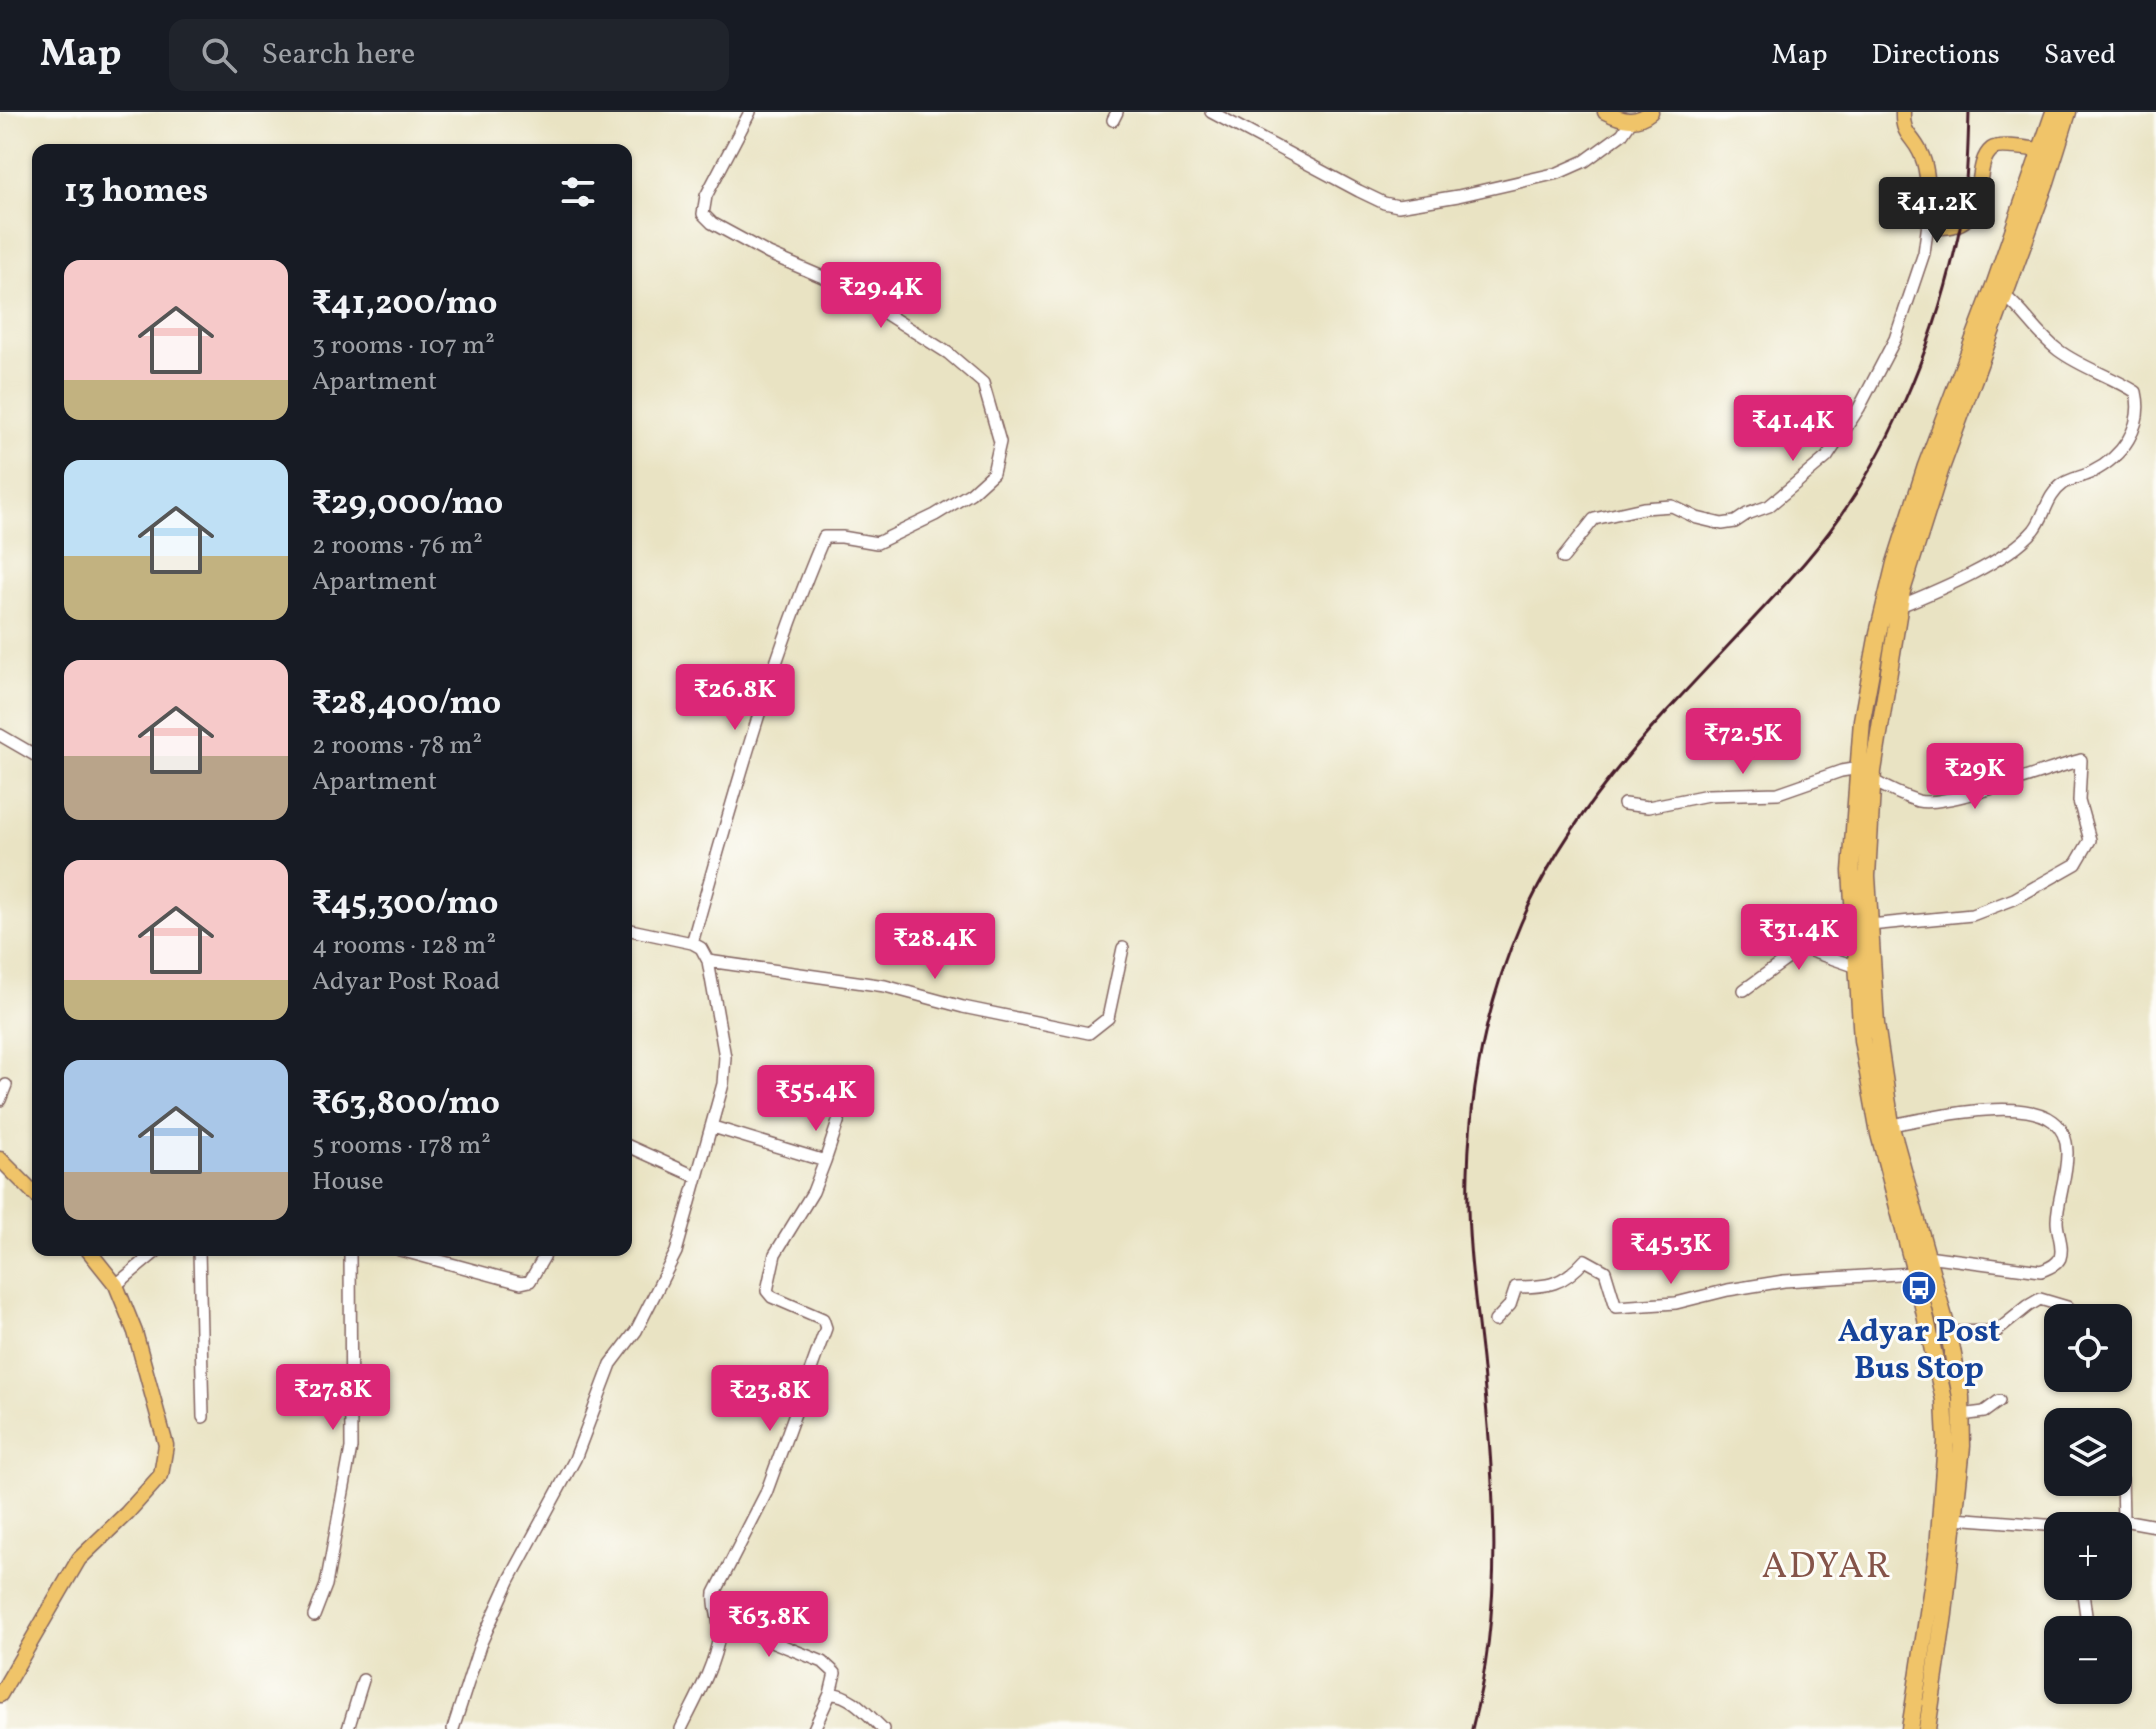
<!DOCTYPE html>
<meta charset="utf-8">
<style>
:root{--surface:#171b24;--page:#20242c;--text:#f1f3f6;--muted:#9ea1a6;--line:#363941;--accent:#db2777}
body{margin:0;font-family:Vollkorn,serif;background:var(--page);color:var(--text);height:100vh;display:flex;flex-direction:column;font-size:30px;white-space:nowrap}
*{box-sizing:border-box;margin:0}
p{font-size:26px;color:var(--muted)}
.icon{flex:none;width:44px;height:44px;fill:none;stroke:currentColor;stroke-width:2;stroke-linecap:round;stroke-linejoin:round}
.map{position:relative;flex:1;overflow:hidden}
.drawer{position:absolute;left:32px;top:32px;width:600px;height:1112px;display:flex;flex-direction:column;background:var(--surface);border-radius:16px;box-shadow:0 2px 6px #0004}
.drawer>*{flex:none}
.controls{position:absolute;left:2044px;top:1192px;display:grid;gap:16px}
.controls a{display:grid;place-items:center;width:88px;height:88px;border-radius:16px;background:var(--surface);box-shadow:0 2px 6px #0004;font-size:40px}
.price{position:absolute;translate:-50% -68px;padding:0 18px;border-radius:8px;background:var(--accent);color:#fff;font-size:26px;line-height:52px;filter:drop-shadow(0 2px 4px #0008)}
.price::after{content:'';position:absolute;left:50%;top:48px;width:24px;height:18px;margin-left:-12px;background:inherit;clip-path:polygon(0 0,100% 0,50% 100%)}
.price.active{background:#222;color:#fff}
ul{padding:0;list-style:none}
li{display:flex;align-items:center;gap:24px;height:200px;padding:0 32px}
li span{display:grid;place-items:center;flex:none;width:224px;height:160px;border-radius:16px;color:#555}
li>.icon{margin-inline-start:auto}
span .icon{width:96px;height:96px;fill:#fffc;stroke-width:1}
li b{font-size:34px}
h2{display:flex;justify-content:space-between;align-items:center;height:96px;padding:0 32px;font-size:34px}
header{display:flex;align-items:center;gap:48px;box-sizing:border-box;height:112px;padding:0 40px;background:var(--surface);border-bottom:2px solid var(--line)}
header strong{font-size:38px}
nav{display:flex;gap:44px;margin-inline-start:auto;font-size:28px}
.search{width:560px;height:72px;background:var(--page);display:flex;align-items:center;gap:20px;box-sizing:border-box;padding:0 28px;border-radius:16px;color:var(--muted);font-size:30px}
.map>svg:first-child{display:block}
</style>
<header>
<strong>Map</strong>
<div class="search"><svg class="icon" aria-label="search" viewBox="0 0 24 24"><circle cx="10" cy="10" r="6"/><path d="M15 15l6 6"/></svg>Search here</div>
<nav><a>Map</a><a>Directions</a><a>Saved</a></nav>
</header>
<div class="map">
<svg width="2156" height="1617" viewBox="0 0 2156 1617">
<rect width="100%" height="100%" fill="#fdfcf7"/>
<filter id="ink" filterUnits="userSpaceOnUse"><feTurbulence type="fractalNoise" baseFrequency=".0125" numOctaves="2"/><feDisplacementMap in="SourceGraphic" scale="16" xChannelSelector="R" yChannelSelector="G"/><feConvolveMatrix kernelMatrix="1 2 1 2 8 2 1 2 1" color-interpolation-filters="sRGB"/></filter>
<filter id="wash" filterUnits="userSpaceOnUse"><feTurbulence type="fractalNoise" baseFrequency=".006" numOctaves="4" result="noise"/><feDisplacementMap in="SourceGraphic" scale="32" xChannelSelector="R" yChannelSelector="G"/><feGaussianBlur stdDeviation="1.8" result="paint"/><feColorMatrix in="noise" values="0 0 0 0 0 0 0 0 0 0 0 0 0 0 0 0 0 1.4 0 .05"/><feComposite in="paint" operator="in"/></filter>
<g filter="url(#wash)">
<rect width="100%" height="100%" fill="#e9e3c3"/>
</g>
<g filter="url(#ink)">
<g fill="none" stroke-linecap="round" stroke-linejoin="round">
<defs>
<path id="minor" d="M1211,0L1359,79L1384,91L1398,94L1458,84L1558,61L1585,49L1622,22L1631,9
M1113,8L1117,0
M1563,446L1594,407L1643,396L1672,394L1697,406L1722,412L1735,410L1747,402L1769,394L1827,345L1859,296L1895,227L1924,141L1929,104
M1900,494C1939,478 2007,450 2034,418C2046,403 2046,384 2063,372C2071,366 2083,365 2092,360C2122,345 2144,315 2136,280C2111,264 2082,256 2058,238C2037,222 2025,200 2005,184
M0,623L38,645
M1624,692L1648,695L1708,683L1778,681L1841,659L1859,656
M1870,813L1972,803L2014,787L2076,752L2090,728L2079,689L2081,648C2048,657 1946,696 1918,689C1903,684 1886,676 1872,668
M692,831C731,694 768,556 824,425H842L877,431L935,403L971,381L993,361L1000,330L983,271L948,241L839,172L769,142L712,111L703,102L706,84L750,0
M708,849L885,874L963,895L1089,921L1108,906L1123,836
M1744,878L1802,836L1857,855
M0,988L6,973
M1891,1013C1930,1006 2020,984 2053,1009C2082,1031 2057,1080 2057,1109C2057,1122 2064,1133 2060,1146C2056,1154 2048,1156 2041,1159L1927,1144
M626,1033L697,1065
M825,1049L840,1004
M199,1138L203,1305
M400,1138L521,1171L530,1169L548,1138
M116,1173L158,1138
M1495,1209L1510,1193L1516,1175C1548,1175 1563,1173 1585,1148L1605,1159L1616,1195L1676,1191L1728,1178L1784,1169L1914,1161
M1948,1220L1997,1219L2028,1194L2040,1187L2067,1195L2072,1200L2071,1206
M1961,1303L1984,1300L1999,1289
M2122,1367L2123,1408
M1954,1406L2058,1414
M2075,1414L2123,1408L2156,1414
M2082,1474L2088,1518
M314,1504L326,1473L351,1336L350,1138
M719,1508L823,1550L835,1561L830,1582
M348,1617L363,1568
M453,1617L480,1533L509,1469L575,1347L611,1252L636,1219L676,1140L723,972L725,945L708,849L701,836L692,831L626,817
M681,1617C695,1588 714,1556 719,1524C721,1508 713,1496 715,1481L766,1381L826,1216L823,1207L772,1185L767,1179L775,1142L813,1080L825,1049L713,1015
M814,1617L830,1582C849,1580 869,1604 883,1617"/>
<path id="major" d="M1605,0C1621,8 1635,13 1651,0
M1903,0C1902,23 1912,23 1920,40C1930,59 1927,84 1929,104L1942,115C1994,113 1969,55 1992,37C2000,31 2037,38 2048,39
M0,1047L38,1085
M0,1583L79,1447L127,1401L161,1363L166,1333L135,1220L116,1173L88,1138"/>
<path id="highway" d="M1910,1617L1938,1436L1946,1330L1944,1288L1919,1176L1879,1022L1862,928L1851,759L1862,608L1878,521L1895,451L1926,354L1995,171L2054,0
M1927,1617L1944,1502L1962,1334L1961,1285L1950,1227L1892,1019L1876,912L1867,764L1873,659L1902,479L1940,359L2046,70L2068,0"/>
</defs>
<use href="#minor" stroke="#826460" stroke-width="14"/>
<use href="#major" stroke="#826460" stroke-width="17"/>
<use href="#highway" stroke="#826460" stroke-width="19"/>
<use href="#minor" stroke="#fff" stroke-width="11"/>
<use href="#major" stroke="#f0c469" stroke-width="14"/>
<use href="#highway" stroke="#f0c469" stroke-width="16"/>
<path stroke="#4a1f2b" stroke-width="3" d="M1472,1617C1505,1490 1494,1376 1482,1247C1475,1185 1466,1123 1468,1061C1470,976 1487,890 1521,811C1583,667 1704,566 1805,450C1885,357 1935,234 1960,115C1967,78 1968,38 1969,0"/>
</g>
</g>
<defs>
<symbol id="bus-disc" viewBox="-11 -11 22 22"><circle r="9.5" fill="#1a4fb4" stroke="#fdfcf7"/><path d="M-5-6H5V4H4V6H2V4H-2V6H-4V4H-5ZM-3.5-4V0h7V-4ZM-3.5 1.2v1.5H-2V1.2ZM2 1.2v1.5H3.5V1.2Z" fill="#fff"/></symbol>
</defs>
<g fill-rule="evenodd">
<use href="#bus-disc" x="1899" y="1156" width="40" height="40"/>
</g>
<g text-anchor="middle" stroke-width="6" stroke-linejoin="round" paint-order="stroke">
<g font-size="32" font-weight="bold" fill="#164399" stroke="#fdfcf7">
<text x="1919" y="1229">Adyar Post<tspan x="1919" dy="37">Bus Stop</tspan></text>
</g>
<g font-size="36" letter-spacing="2" fill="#855449" stroke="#fdfcf7">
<text x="1827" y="1465">ADYAR</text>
</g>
</g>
</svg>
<div class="controls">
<a><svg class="icon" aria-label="locate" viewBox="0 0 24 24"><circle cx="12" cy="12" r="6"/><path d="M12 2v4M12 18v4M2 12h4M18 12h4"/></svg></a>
<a><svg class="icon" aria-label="layers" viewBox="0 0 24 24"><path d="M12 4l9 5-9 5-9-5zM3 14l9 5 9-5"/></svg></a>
<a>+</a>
<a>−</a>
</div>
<b class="price active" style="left:1937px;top:133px">₹41.2K</b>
<b class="price" style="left:881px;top:218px">₹29.4K</b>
<b class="price" style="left:1793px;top:351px">₹41.4K</b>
<b class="price" style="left:735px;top:620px">₹26.8K</b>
<b class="price" style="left:1743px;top:664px">₹72.5K</b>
<b class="price" style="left:1975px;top:699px">₹29K</b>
<b class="price" style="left:1799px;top:860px">₹31.4K</b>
<b class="price" style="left:935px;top:869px">₹28.4K</b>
<b class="price" style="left:816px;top:1021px">₹55.4K</b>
<b class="price" style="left:1671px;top:1174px">₹45.3K</b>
<b class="price" style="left:333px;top:1320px">₹27.8K</b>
<b class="price" style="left:770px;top:1321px">₹23.8K</b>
<b class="price" style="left:769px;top:1547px">₹63.8K</b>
<section class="drawer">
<h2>13 homes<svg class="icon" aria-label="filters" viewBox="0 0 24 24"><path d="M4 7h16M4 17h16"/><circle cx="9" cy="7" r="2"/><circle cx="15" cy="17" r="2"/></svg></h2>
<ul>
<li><span style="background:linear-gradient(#f6c9c9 75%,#c2b280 0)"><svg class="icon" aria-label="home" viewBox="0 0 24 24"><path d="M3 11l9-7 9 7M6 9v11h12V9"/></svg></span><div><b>₹41,200/mo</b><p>3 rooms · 107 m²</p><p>Apartment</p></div></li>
<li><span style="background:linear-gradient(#bfe0f5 60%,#c2b280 0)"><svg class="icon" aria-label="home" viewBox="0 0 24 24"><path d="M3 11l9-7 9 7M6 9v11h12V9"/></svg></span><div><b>₹29,000/mo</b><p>2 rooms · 76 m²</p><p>Apartment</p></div></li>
<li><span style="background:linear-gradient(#f6c9c9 60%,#b9a48a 0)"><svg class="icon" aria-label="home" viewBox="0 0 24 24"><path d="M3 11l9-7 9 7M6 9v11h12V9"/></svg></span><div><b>₹28,400/mo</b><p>2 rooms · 78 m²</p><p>Apartment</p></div></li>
<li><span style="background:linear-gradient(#f6c9c9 75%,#c2b280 0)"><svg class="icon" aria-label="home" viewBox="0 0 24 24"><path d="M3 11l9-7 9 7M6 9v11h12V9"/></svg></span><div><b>₹45,300/mo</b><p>4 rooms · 128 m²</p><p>Adyar Post Road</p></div></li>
<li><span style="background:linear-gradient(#a9c7e8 70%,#b9a48a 0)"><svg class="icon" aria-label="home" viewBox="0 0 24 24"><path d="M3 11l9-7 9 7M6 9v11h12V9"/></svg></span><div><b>₹63,800/mo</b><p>5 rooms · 178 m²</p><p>House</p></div></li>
</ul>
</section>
</div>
